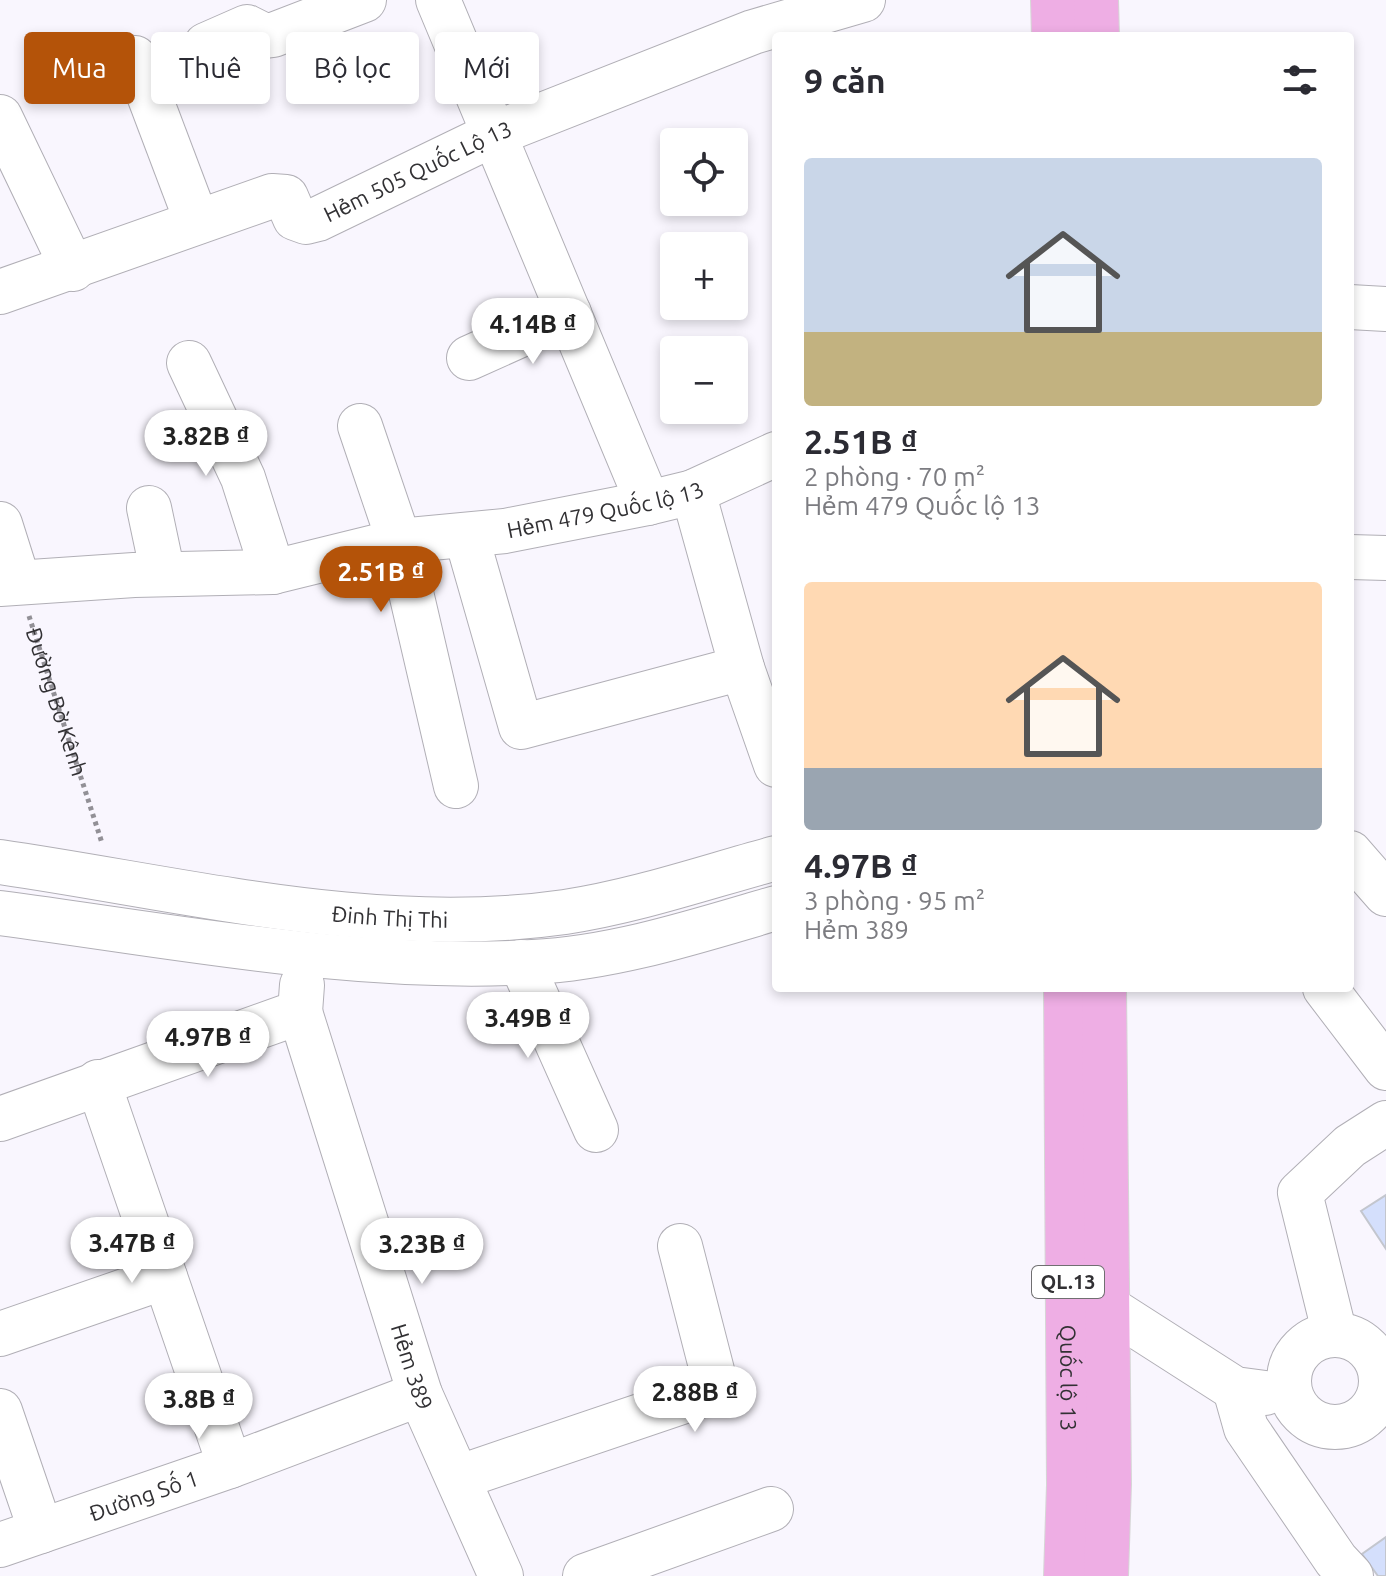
<!DOCTYPE html>
<html lang="vi">
<meta charset="utf-8">
<style>
:root{--surface:#fff;--page:#f2f2f3;--text:#2b2b33;--muted:#7c7c81;--accent:#b45309}
body{margin:0;font-family:Ubuntu,sans-serif;background:var(--page);color:var(--text);height:100vh;display:flex;flex-direction:column;font-size:30px;white-space:nowrap}
*{box-sizing:border-box;margin:0}
p{font-size:26px;color:var(--muted)}
.icon{flex:none;width:44px;height:44px;fill:none;stroke:currentColor;stroke-width:2;stroke-linecap:round;stroke-linejoin:round}
.map{position:relative;flex:1;overflow:hidden}
.details{position:absolute;left:772px;top:32px;width:582px;height:960px;display:flex;flex-direction:column;background:var(--surface);border-radius:8px;box-shadow:0 4px 12px #0003}
.details>*{flex:none}
.banner{position:absolute;left:24px;top:32px;width:628px;height:72px;display:flex;gap:16px}
.fabs{position:absolute;left:660px;top:128px;display:grid;gap:16px}
.fabs a{display:grid;place-items:center;width:88px;height:88px;border-radius:8px;background:var(--surface);box-shadow:0 4px 12px #0003;font-size:40px}
.price{position:absolute;translate:-50% -68px;padding:0 18px;border-radius:28px;background:#fff;color:#222;font-size:26px;line-height:52px;filter:drop-shadow(0 2px 4px #0008)}
.price::after{content:'';position:absolute;left:50%;top:48px;width:24px;height:18px;margin-left:-12px;background:inherit;clip-path:polygon(0 0,100% 0,50% 100%)}
.price.active{background:var(--accent);color:#fff}
ul{padding:0;list-style:none}
li{display:grid;align-content:center;gap:16px;height:424px;padding:0 32px}
li span{display:grid;place-items:center;height:248px;border-radius:8px;color:#555}
li>.icon{margin-inline-start:auto}
span .icon{width:144px;height:144px;fill:#fffc;stroke-width:1}
li b{font-size:34px}
h2{display:flex;justify-content:space-between;align-items:center;height:96px;padding:0 32px;font-size:34px}
.pill{padding:0 28px;border-radius:8px;background:var(--surface);box-shadow:0 4px 12px #0003;font-size:28px;line-height:72px}
.pill.active{background:var(--accent);color:#fff}
.map>svg:first-child{display:block}
</style>
<div class="map">
<svg width="1386" height="1576" viewBox="0 0 1386 1576">
<rect width="100%" height="100%" fill="#f9f6fe"/>
<path fill="#d4dffc" stroke="#c3c6ce" stroke-width="2" d="M1386,1195V1249L1361,1211Z
M1386,1537V1576H1378L1362,1554Z"/>
<g fill="none" stroke-linecap="round" stroke-linejoin="round">
<defs>
<g id="minor">
<path d="M438,0L648,503"/>
<path d="M206,45L247,27L265,36L273,35L364,0"/>
<path d="M135,58L197,222"/>
<path d="M0,117L73,269"/>
<path id="s2" d="M0,292L272,196L286,197L295,218L306,222L318,219L494,134L753,32L863,0"/>
<path d="M1350,307L1386,309"/>
<path d="M469,358L569,313"/>
<path d="M189,363L243,478L273,572"/>
<path d="M360,426L399,541L456,786"/>
<path d="M149,508L163,574"/>
<path d="M0,524L18,581"/>
<path d="M466,535L521,727L742,668L693,492"/>
<path d="M1350,557L1386,558"/>
<path id="s3" d="M0,584L134,575L273,572L399,541L505,531L648,503L693,492L776,454"/>
<path d="M742,668L776,765"/>
<path d="M1350,853L1386,894"/>
<path id="s4" d="M0,862C185,889 377,939 565,912C637,901 706,877 776,858"/>
<path d="M0,913C175,936 356,972 533,962C615,958 697,931 776,908"/>
<path d="M521,962L596,1130"/>
<path d="M1325,988L1386,1068"/>
<path id="s5" d="M300,1012L420,1394L501,1576"/>
<path d="M98,1082L230,1466"/>
<path d="M0,1119L300,1012L302,985"/>
<path d="M1107,1307L1235,1389L1265,1393"/>
<path d="M0,1334L165,1277"/>
<circle cx="1335" cy="1381" r="46"/>
<path d="M1335,1335L1300,1193L1350,1146L1386,1123"/>
<path d="M1235,1389L1246,1428L1336,1560L1351,1576"/>
<path d="M0,1411L41,1531"/>
<path d="M460,1477L717,1390L680,1246"/>
<path id="s6" d="M0,1545L230,1466L420,1394"/>
<path d="M585,1576L771,1509"/>
</g>
<g id="highway">
<path d="M1053,0L1054,36"/>
<path d="M1096,0L1097,36"/>
<path id="s7" d="M1066,988L1069,1485L1066,1576"/>
<path d="M1104,988L1109,1484L1106,1576"/>
</g>
</defs>
<use href="#minor" stroke="#b1afb6" stroke-width="46"/>
<use href="#highway" stroke="#d6d6d6" stroke-width="46"/>
<path stroke="#929096" stroke-width="5" stroke-dasharray="4 4" stroke-linecap="butt" id="s1" d="M29,616L102,843"/>
<use href="#minor" stroke="#fff" stroke-width="44"/>
<use href="#highway" stroke="#eeaee4" stroke-width="44"/>
</g>
<g text-anchor="middle" stroke-width="6" stroke-linejoin="round" paint-order="stroke">
<rect fill="#fff" stroke="#706f71" stroke-width="2" x="1032" y="1266" width="72" height="32" rx="6"/>
<g font-size="20" font-weight="bold" fill="#323134">
<text x="1068" y="1289">QL.13</text>
</g>
<g font-size="22" fill="#323134" stroke="#fff">
<text dy="8" stroke="none"><textPath href="#s2" startOffset="460">Hẻm 505 Quốc Lộ 13</textPath></text>
<text dy="8" stroke="none"><textPath href="#s3" startOffset="612">Hẻm 479 Quốc lộ 13</textPath></text>
<text dy="8" stroke="none"><textPath href="#s1" startOffset="90">Đường Bờ Kênh</textPath></text>
<text dy="8" stroke="none"><textPath href="#s4" startOffset="394">Đinh Thị Thi</textPath></text>
<text dy="8" stroke="none"><textPath href="#s5" startOffset="372">Hẻm 389</textPath></text>
<text dy="8" stroke="none"><textPath href="#s7" startOffset="390">Quốc lộ 13</textPath></text>
<text dy="8" stroke="none"><textPath href="#s6" startOffset="152">Đường Số 1</textPath></text>
</g>
</g>
</svg>
<div class="fabs">
<a><svg class="icon" aria-label="locate" viewBox="0 0 24 24"><circle cx="12" cy="12" r="6"/><path d="M12 2v4M12 18v4M2 12h4M18 12h4"/></svg></a>
<a>+</a>
<a>−</a>
</div>
<b class="price" style="left:533px;top:366px">4.14B ₫</b>
<b class="price" style="left:206px;top:478px">3.82B ₫</b>
<b class="price active" style="left:381px;top:614px">2.51B ₫</b>
<b class="price" style="left:528px;top:1060px">3.49B ₫</b>
<b class="price" style="left:208px;top:1079px">4.97B ₫</b>
<b class="price" style="left:132px;top:1285px">3.47B ₫</b>
<b class="price" style="left:422px;top:1286px">3.23B ₫</b>
<b class="price" style="left:695px;top:1434px">2.88B ₫</b>
<b class="price" style="left:199px;top:1441px">3.8B ₫</b>
<div class="banner">
<a class="pill active">Mua</a>
<a class="pill">Thuê</a>
<a class="pill">Bộ lọc</a>
<a class="pill">Mới</a>
</div>
<section class="details">
<h2>9 căn<svg class="icon" aria-label="filters" viewBox="0 0 24 24"><path d="M4 7h16M4 17h16"/><circle cx="9" cy="7" r="2"/><circle cx="15" cy="17" r="2"/></svg></h2>
<ul>
<li><span style="background:linear-gradient(#c9d6e8 70%,#c2b280 0)"><svg class="icon" aria-label="home" viewBox="0 0 24 24"><path d="M3 11l9-7 9 7M6 9v11h12V9"/></svg></span><div><b>2.51B ₫</b><p>2 phòng · 70 m²</p><p>Hẻm 479 Quốc lộ 13</p></div></li>
<li><span style="background:linear-gradient(#ffd9b3 75%,#9aa5b1 0)"><svg class="icon" aria-label="home" viewBox="0 0 24 24"><path d="M3 11l9-7 9 7M6 9v11h12V9"/></svg></span><div><b>4.97B ₫</b><p>3 phòng · 95 m²</p><p>Hẻm 389</p></div></li>
</ul>
</section>
</div>
